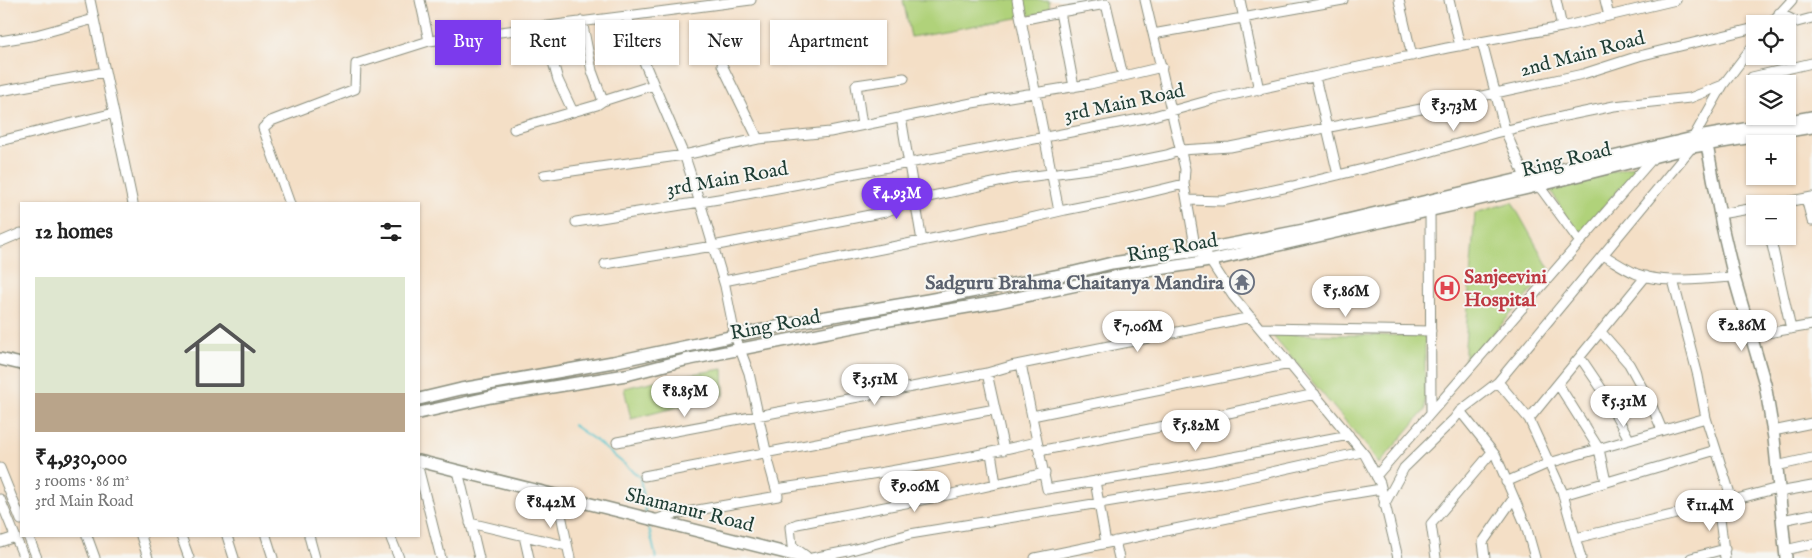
<!DOCTYPE html>
<meta charset="utf-8">
<style>
:root{--surface:#fff;--page:#f6f6f6;--text:#222;--muted:#767676;--accent:#7c3aed}
body{margin:0;font-family:"IM FELL English",serif;background:var(--page);color:var(--text);height:100vh;display:flex;flex-direction:column;font-size:19px;white-space:nowrap}
*{box-sizing:border-box;margin:0}
p{font-size:16px;color:var(--muted)}
.icon{flex:none;width:28px;height:28px;fill:none;stroke:currentColor;stroke-width:2;stroke-linecap:round;stroke-linejoin:round}
.map{position:relative;flex:1;overflow:hidden}
.drawer{position:absolute;left:20px;top:202px;width:400px;height:335px;display:flex;flex-direction:column;background:var(--surface);border-radius:0px;box-shadow:0 1px 4px #0004}
.drawer>*{flex:none}
.guide{position:absolute;left:435px;top:20px;width:475px;height:45px;display:flex;gap:10px}
.tools{position:absolute;left:1746px;top:15px;display:grid;gap:10px}
.tools a{display:grid;place-items:center;width:50px;height:50px;border-radius:0px;background:var(--surface);box-shadow:0 1px 4px #0004;font-size:25px}
.price{position:absolute;translate:-50% -42px;padding:0 11px;border-radius:18px;background:#fff;color:#222;font-size:16px;line-height:32px;filter:drop-shadow(0 1px 2px #0008)}
.price::after{content:'';position:absolute;left:50%;top:30px;width:15px;height:11px;margin-left:-8px;background:inherit;clip-path:polygon(0 0,100% 0,50% 100%)}
.price.on{background:var(--accent);color:#fff}
ul{padding:0;list-style:none}
li{display:grid;align-content:center;gap:10px;height:265px;padding:0 15px}
li span{display:grid;place-items:center;height:155px;border-radius:0px;color:#555}
li>.icon{margin-inline-start:auto}
span .icon{width:90px;height:90px;fill:#fffc;stroke-width:1}
li b{font-size:21px}
h2{display:flex;justify-content:space-between;align-items:center;height:60px;padding:0 15px;font-size:21px}
.tag{padding:0 18px;border-radius:0px;background:var(--surface);box-shadow:0 1px 4px #0004;font-size:18px;line-height:45px}
.tag.on{background:var(--accent);color:#fff}
.map>svg:first-child{display:block}
</style>
<div class="map">
<svg width="1812" height="558" viewBox="0 0 1812 558">
<rect width="100%" height="100%" fill="#f6f6f2"/>
<filter id="ink" filterUnits="userSpaceOnUse"><feTurbulence type="fractalNoise" baseFrequency=".02" numOctaves="2"/><feDisplacementMap in="SourceGraphic" scale="10" xChannelSelector="R" yChannelSelector="G"/><feConvolveMatrix kernelMatrix="1 2 1 2 8 2 1 2 1" color-interpolation-filters="sRGB"/></filter>
<filter id="wash" filterUnits="userSpaceOnUse"><feTurbulence type="fractalNoise" baseFrequency=".0096" numOctaves="4" result="noise"/><feDisplacementMap in="SourceGraphic" scale="20" xChannelSelector="R" yChannelSelector="G"/><feGaussianBlur stdDeviation="1.12" result="paint"/><feColorMatrix in="noise" values="0 0 0 0 0 0 0 0 0 0 0 0 0 0 0 0 0 1.4 0 .05"/><feComposite in="paint" operator="in"/></filter>
<g filter="url(#wash)">
<rect width="100%" height="100%" fill="#f4dfc6"/>
<path fill="#b0d27a" stroke="#688857" d="M903,0H1049L1050,12L911,37Z
M1641,164L1577,237L1549,187Z
M1512,202L1550,270L1468,362L1465,359V346L1475,213Z
M1272,334L1425,336V410L1379,464L1369,449Z
M723,369L724,395L631,419L624,388L673,377Z"/>
<g fill="none" stroke-linecap="round" stroke-linejoin="round">
<path stroke="#55c3cb" stroke-width="2" d="M573,425L595,440L640,477L646,514
M648,524L656,558"/>
</g>
</g>
<g filter="url(#ink)">
<g fill="none" stroke-linecap="round" stroke-linejoin="round">
<defs>
<path id="minor" d="M90,0L133,204
M420,0L429,41L627,16L633,36L686,160L703,212L725,286L735,336L749,373L768,460L778,496L669,515L655,520
M1017,0L1021,20
M1145,0L1185,169L1184,184L1196,251L1207,256L1233,296L1365,455L1380,483L1398,558
M1240,0L1259,90
M1399,0L1412,56
M1449,0L1460,46
M1556,0L1562,27
M1605,0L1609,16
M1779,13L1797,22L1812,18
M627,16L751,0
M582,21L592,71L603,101
M1770,24L1792,0
M543,26L558,80L573,112
M1153,34L1343,0
M0,41L36,35L94,19
M1482,42L1505,130L1525,177L1542,190L1580,242
M722,65L758,139
M1315,77L1338,175
M1752,77L1812,63
M1074,87L1060,12L1106,4L1123,76
M0,91L105,72
M901,117L922,241
M862,125L856,85L904,78
M514,129L597,105L603,101L653,85
M0,141L114,113
M544,175L684,155L758,139L830,132L972,103L1090,84L1162,67
M1806,198L1812,221
M1188,200L1222,201L1293,186L1412,157L1495,133L1565,116L1614,106L1690,98L1723,85
M290,204L263,128L271,121L355,89L356,64L429,41
M1776,204L1812,197
M1430,210L1431,412
M1059,211L1021,20L1060,12
M1720,214L1755,208
M576,222L731,197L1150,117L1214,99L1340,71L1447,48L1562,27L1676,0
M1770,236L1791,329
M0,242L21,233
M1603,255C1614,261 1625,269 1637,274C1667,285 1703,278 1734,277
M605,264L713,246L885,212L914,200L1012,179L1118,165L1167,155L1181,150L1230,147L1431,107L1583,74L1639,56L1755,28
M1673,280L1698,376L1706,418L1732,500
M724,281L1005,224L1065,210L1126,198L1184,184
M1260,328L1431,331
M1601,332L1629,364L1651,404L1662,430
M1751,336L1812,325
M1580,357L1601,388L1629,439
M1021,364L1047,489L1170,469L1349,435
M987,373L1004,450
M1498,382L1529,419L1562,491L1581,558
M1558,384L1599,449L1606,482
M1460,411L1496,456L1526,526L1535,558
M1032,416L1290,364
M1529,419L1646,276
M1773,431L1812,423
M617,442L987,373L1011,366L1251,317
M1039,451L1215,416L1315,394
M991,453L996,484
M1776,466L1812,458
M0,468L21,520
M419,471L441,558
M458,471L479,558
M644,476L995,409
M1376,476L1654,157
M1095,481L1106,543
M1506,482L1549,463L1706,418
M776,489C864,476 951,462 1036,442
M1779,492L1812,486
M557,495L570,558
M1563,495L1716,450
M0,499L24,558
M1718,504L1725,558
M1384,505L1404,468L1454,419L1460,411L1498,382L1692,147L1693,138L1723,85L1755,43
M1782,520L1812,514
M470,523L567,546
M28,536L37,558
M87,536L95,558
M141,536L148,558
M181,536L189,558
M227,536L234,558
M266,536L273,558
M309,536L315,558
M390,536L399,558
M524,536L529,558
M1576,538L1718,504L1778,488
M1115,541L1119,558
M0,542L15,537
M1785,550L1812,544
M806,556L792,546L790,527L797,524L952,494L1045,473
M812,558L848,551L910,534L1222,483L1362,452
M1035,558L1320,499L1381,489
M1436,558L1431,524L1492,452
M1485,558L1483,542L1513,499
M1691,558L1725,549"/>
<path id="major" d="M1707,145L1722,226L1734,277L1765,384L1774,438L1786,558
M0,359L21,364
M419,399L461,389L613,362L809,320L928,300L1071,273L1112,263L1196,251L1309,229L1693,138L1812,117
M419,413L491,397L626,375L685,360L889,320L998,302L1128,274L1209,261L1537,186L1692,147L1812,127
M419,461L806,558"/>
</defs>
<use href="#minor" stroke="#8a8e7d" stroke-width="11"/>
<use href="#major" stroke="#8a8e7d" stroke-width="14"/>
<use href="#minor" stroke="#fff" stroke-width="9"/>
<use href="#major" stroke="#fff" stroke-width="11"/>
</g>
</g>
<defs>
<symbol id="temple-ring" viewBox="-11 -11 22 22"><circle r="9.5" fill="#f6f6f2" stroke="#6b7280" stroke-width="1.5"/><path d="M0-6L5-2H3V0L6.5 2.5H4V6H1.5V3h-3V6H-4V2.5H-6.5L-3 0V-2H-5Z" fill="#6b7280"/></symbol>
<symbol id="hospital-ring" viewBox="-11 -11 22 22"><circle r="9.5" fill="#f6f6f2" stroke="#e0444e" stroke-width="1.5"/><path d="M-5-5h3v3.5h4V-5h3V5h-3V1.5h-4V5h-3Z" fill="#e0444e"/></symbol>
</defs>
<g fill-rule="evenodd">
<use href="#temple-ring" x="1228" y="268" width="28" height="28"/>
<use href="#hospital-ring" x="1433" y="274" width="28" height="28"/>
</g>
<g text-anchor="middle" stroke-width="4" stroke-linejoin="round" paint-order="stroke">
<g font-size="20" fill="#1f3d34" stroke="#f6f6f2">
<text transform="translate(1582 53) rotate(-15)" y="7">2nd Main Road</text>
<text transform="translate(1124 102) rotate(-12)" y="7">3rd Main Road</text>
<text transform="translate(1566 159) rotate(-14)" y="7">Ring Road</text>
<text transform="translate(727 178) rotate(-10)" y="7">3rd Main Road</text>
<text transform="translate(1172 247) rotate(-10)" y="7">Ring Road</text>
<text transform="translate(775 324) rotate(-11)" y="7">Ring Road</text>
<text transform="translate(690 509) rotate(14)" y="7">Shamanur Road</text>
</g>
<g font-size="20" font-weight="bold" fill="#be3a42" stroke="#f6f6f2" text-anchor="start">
<text x="1464" y="283">Sanjeevini<tspan x="1464" dy="23">Hospital</tspan></text>
</g>
<g font-size="20" font-weight="bold" fill="#5b616d" stroke="#f6f6f2" text-anchor="end">
<text x="1224" y="289">Sadguru Brahma Chaitanya Mandira</text>
</g>
</g>
</svg>
<div class="tools">
<a><svg class="icon" aria-label="locate" viewBox="0 0 24 24"><circle cx="12" cy="12" r="6"/><path d="M12 2v4M12 18v4M2 12h4M18 12h4"/></svg></a>
<a><svg class="icon" aria-label="layers" viewBox="0 0 24 24"><path d="M12 4l9 5-9 5-9-5zM3 14l9 5 9-5"/></svg></a>
<a>+</a>
<a>−</a>
</div>
<b class="price" style="left:1454px;top:132px">₹3.73M</b>
<b class="price on" style="left:897px;top:220px">₹4.93M</b>
<b class="price" style="left:1346px;top:318px">₹5.86M</b>
<b class="price" style="left:1742px;top:352px">₹2.86M</b>
<b class="price" style="left:1138px;top:353px">₹7.06M</b>
<b class="price" style="left:875px;top:406px">₹3.51M</b>
<b class="price" style="left:685px;top:418px">₹8.85M</b>
<b class="price" style="left:1624px;top:428px">₹5.31M</b>
<b class="price" style="left:1196px;top:452px">₹5.82M</b>
<b class="price" style="left:915px;top:513px">₹9.06M</b>
<b class="price" style="left:551px;top:529px">₹8.42M</b>
<b class="price" style="left:1710px;top:532px">₹11.4M</b>
<div class="guide">
<a class="tag on">Buy</a>
<a class="tag">Rent</a>
<a class="tag">Filters</a>
<a class="tag">New</a>
<a class="tag">Apartment</a>
</div>
<section class="drawer">
<h2>12 homes<svg class="icon" aria-label="filters" viewBox="0 0 24 24"><path d="M4 7h16M4 17h16"/><circle cx="9" cy="7" r="2"/><circle cx="15" cy="17" r="2"/></svg></h2>
<ul>
<li><span style="background:linear-gradient(#dfe7d0 75%,#b9a48a 0)"><svg class="icon" aria-label="home" viewBox="0 0 24 24"><path d="M3 11l9-7 9 7M6 9v11h12V9"/></svg></span><div><b>₹4,930,000</b><p>3 rooms · 86 m²</p><p>3rd Main Road</p></div></li>
</ul>
</section>
</div>
